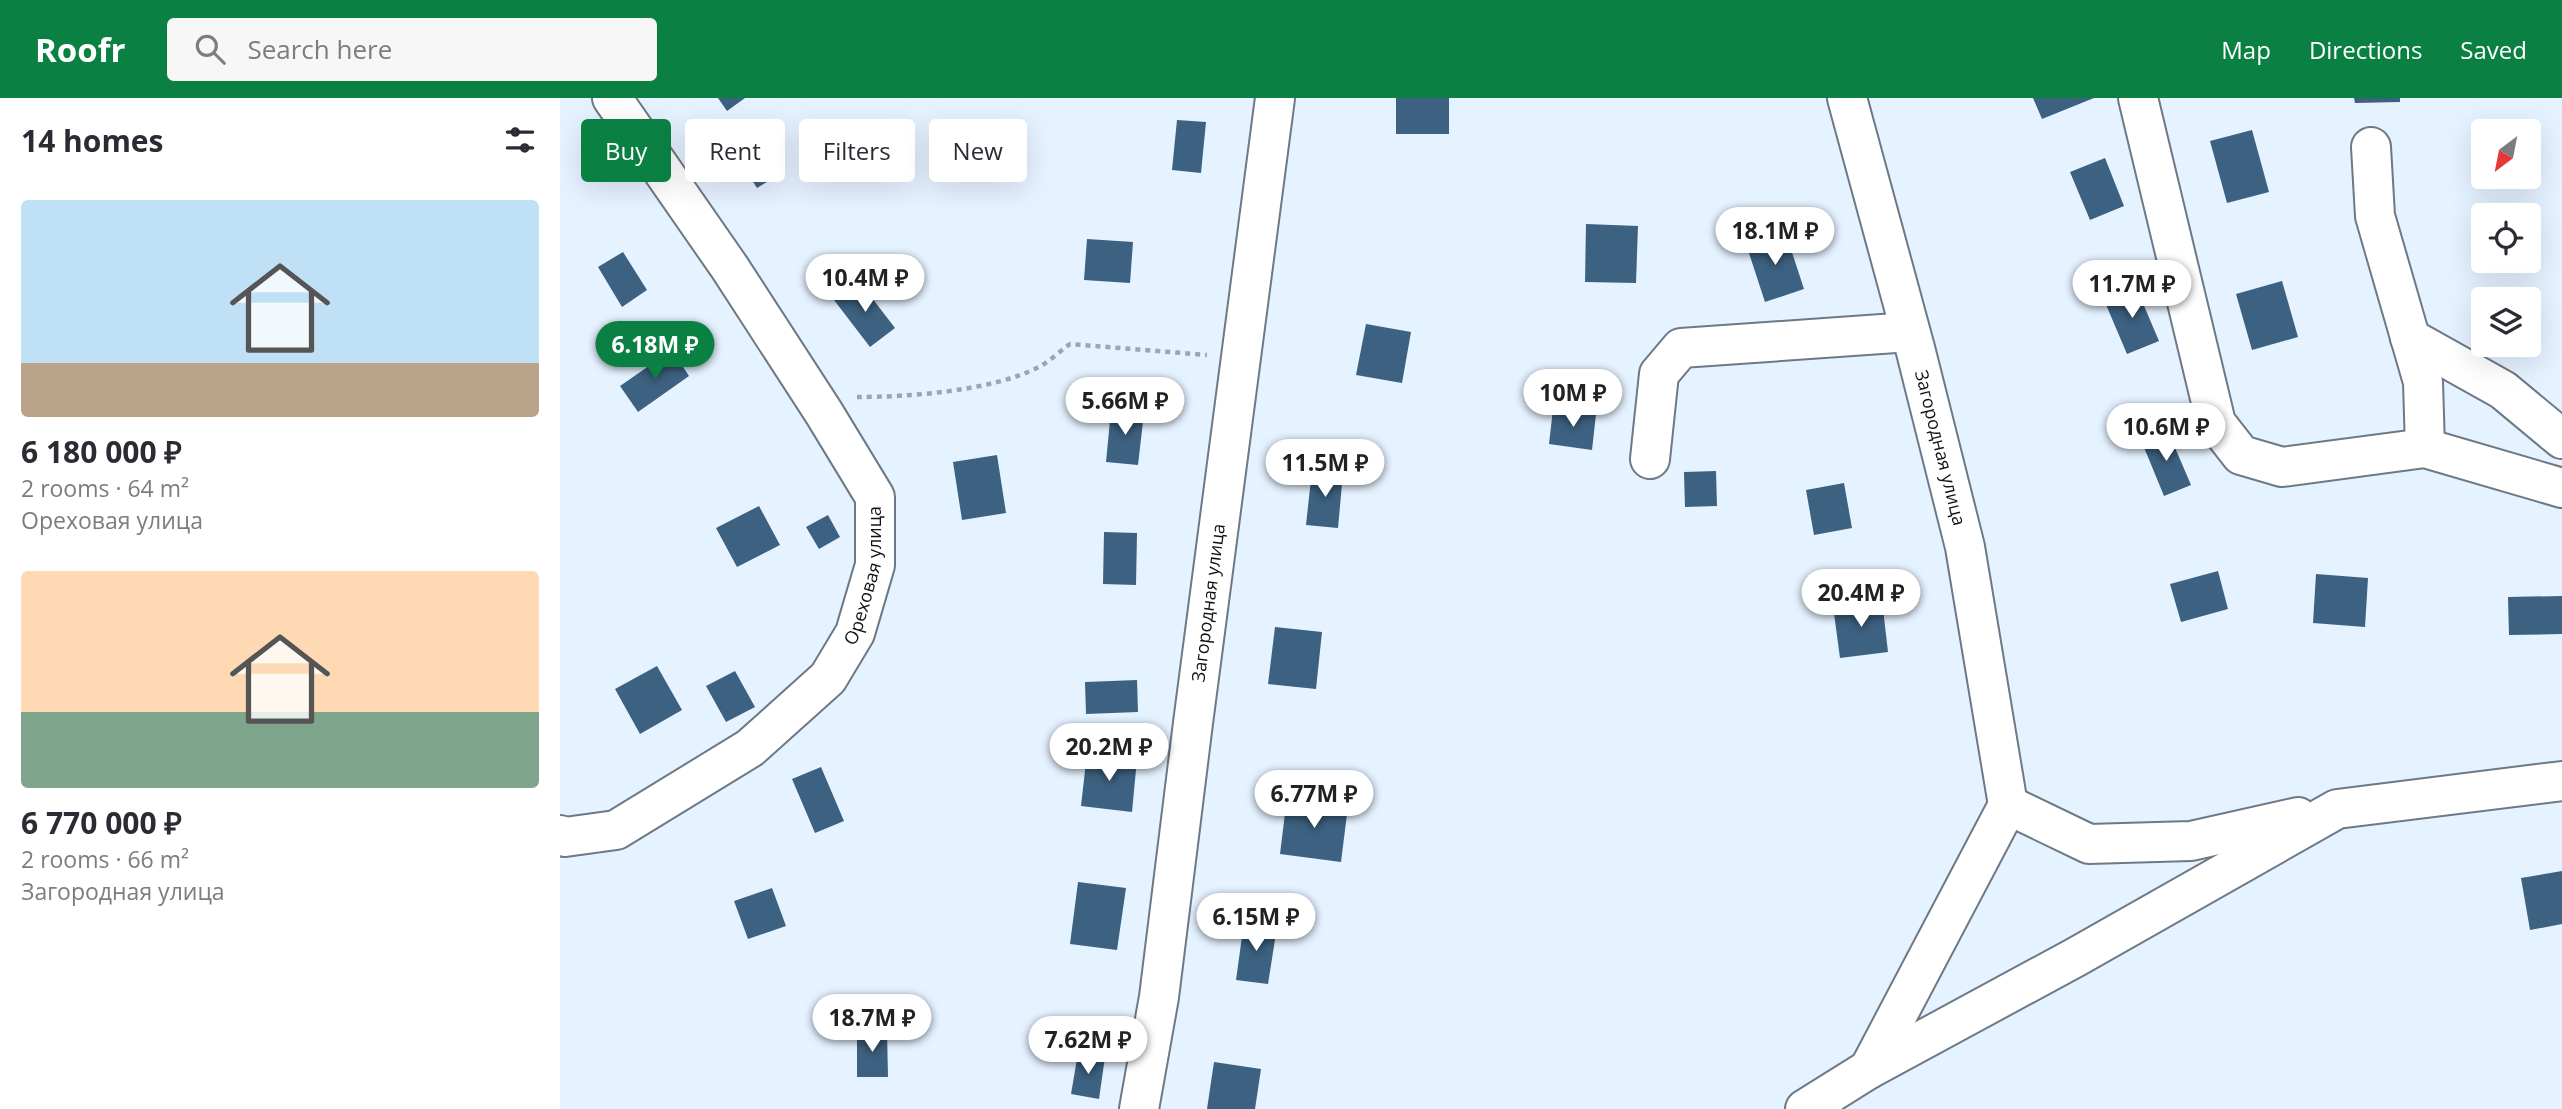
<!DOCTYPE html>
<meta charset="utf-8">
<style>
:root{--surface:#fff;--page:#f7f7f7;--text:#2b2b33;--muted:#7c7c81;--accent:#0b8043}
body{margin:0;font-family:"Open Sans",sans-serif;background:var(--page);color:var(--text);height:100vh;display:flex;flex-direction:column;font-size:26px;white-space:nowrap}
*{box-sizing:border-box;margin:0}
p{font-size:23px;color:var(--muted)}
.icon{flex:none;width:38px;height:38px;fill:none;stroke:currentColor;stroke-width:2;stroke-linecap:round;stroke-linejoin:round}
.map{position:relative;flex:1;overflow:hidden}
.drawer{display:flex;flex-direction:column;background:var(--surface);width:560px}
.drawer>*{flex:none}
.hud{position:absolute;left:21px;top:21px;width:665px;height:63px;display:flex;gap:14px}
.needle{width:46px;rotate:212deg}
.fabs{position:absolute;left:1911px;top:21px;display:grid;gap:14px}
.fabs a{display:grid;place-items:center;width:70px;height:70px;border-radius:7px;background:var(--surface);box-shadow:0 7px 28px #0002;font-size:35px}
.price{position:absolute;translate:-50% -60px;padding:0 16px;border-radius:24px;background:#fff;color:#222;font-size:23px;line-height:46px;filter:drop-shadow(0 2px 4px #0008)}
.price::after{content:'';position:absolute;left:50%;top:42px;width:21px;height:16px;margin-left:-10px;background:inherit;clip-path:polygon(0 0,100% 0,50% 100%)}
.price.current{background:var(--accent);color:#fff}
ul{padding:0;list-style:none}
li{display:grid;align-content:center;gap:14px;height:371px;padding:0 21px}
li span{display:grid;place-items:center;height:217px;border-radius:7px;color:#555}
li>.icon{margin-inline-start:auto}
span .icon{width:126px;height:126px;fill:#fffc;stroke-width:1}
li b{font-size:30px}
h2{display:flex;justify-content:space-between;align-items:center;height:84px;padding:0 21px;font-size:30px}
.tag{padding:0 24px;border-radius:7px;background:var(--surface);box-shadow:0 7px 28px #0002;font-size:24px;line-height:63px}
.tag.current{background:var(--accent);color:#fff}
header{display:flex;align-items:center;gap:42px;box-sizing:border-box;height:98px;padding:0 35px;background:var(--accent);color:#fff}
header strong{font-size:33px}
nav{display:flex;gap:38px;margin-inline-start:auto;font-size:24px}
.search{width:490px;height:63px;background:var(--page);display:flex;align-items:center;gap:18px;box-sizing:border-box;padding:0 24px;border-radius:7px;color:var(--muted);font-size:26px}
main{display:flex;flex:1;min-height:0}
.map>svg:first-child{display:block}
</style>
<header>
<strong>Roofr</strong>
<div class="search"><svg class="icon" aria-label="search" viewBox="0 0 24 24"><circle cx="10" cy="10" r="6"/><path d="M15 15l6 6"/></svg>Search here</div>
<nav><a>Map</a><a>Directions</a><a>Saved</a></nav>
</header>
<main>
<section class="drawer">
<h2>14 homes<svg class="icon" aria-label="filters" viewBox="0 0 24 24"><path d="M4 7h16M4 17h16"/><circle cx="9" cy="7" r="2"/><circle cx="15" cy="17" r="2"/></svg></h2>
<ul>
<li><span style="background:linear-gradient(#bfe0f5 75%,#b9a48a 0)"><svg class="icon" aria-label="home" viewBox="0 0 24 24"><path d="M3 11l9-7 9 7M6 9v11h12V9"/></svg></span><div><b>6 180 000 ₽</b><p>2 rooms · 64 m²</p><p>Ореховая улица</p></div></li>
<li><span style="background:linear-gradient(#ffd9b3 65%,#7fa58c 0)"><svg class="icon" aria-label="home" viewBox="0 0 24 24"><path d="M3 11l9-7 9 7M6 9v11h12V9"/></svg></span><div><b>6 770 000 ₽</b><p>2 rooms · 66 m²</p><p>Загородная улица</p></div></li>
</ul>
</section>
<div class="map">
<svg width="2002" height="1011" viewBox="0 0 2002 1011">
<rect width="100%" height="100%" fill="#e5f2ff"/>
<path fill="#3d6181" d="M158,0H185L167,13Z
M836,0H889V36H836Z
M1473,0H1534L1482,21Z
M1794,0H1840V4L1795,5Z
M617,22L646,24L641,75L612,72Z
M1692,32L1709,94L1667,105L1650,43Z
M196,38L221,75L197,90L173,53Z
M1545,60L1564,108L1530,122L1510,74Z
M1026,126L1078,128L1076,185L1025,184Z
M1225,133L1244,191L1205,204L1186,146Z
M527,141L573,144L570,185L524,182Z
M63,154L87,192L62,209L38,169Z
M299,183L335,230L310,249L274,202Z
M1722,183L1738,239L1692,252L1676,196Z
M1576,189L1599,243L1567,256L1544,202Z
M806,226L851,234L842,285L796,277Z
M112,252L129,278L78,314L60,288Z
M993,311L1036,316L1032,352L989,346Z
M551,312L584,315L578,367L546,364Z
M1607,331L1631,387L1604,398L1581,342Z
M437,357L446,415L402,422L393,364Z
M752,372L783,375L778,430L746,427Z
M1156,373L1157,408L1125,409L1124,374Z
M1284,385L1292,430L1254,437L1246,392Z
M199,408L220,447L177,469L156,430Z
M268,417L280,439L259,451L246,429Z
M544,434L577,435L576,487L543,486Z
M1658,473L1668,511L1621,524L1610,486Z
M1756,476L1808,480L1805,529L1753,525Z
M2002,498V536L1949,537L1948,499Z
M1322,502L1328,554L1280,560L1273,508Z
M715,529L762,534L756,591L708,586Z
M97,568L122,612L80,636L55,591Z
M175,573L195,609L166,624L146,588Z
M577,582L578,614L526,616L525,584Z
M527,655L577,661L572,714L521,708Z
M261,669L284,723L255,735L232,681Z
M727,699L788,708L781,764L720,756Z
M2002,773V826L1970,832L1961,780Z
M518,784L566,790L557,852L510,846Z
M212,790L226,828L188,841L174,803Z
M684,824L717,829L708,886L676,882Z
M297,933H327L328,979H297Z
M518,955L545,959L539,1001L511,996Z
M654,964L701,971L695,1011H647Z"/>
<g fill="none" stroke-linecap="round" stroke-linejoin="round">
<defs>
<g id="minor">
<path id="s1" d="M1287,0L1355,250L1405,449L1448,707"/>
<path d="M1578,0L1656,325L1681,357L1722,369L1865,350L2002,390"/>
<path d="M1811,49L1815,118L1863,284L1865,350"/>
<path d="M1850,240L1943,292L2002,341"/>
<path d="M1090,361L1099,276L1121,250L1350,234"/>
<path d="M1448,707L1529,746L1631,743L1738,719"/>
<path id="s2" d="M0,737L5,739L56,732L190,650L268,580L295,535L315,467V399L264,315L170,170L52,0"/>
<path d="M1309,971L1448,707"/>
<path id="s3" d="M579,1011L599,899L633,625L715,0"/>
<path d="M1245,1011L1309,971L1516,859L1777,711L2002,683"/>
</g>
</defs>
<use href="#minor" stroke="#6d7984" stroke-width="42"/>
<path stroke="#9ca6b0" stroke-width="4.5" stroke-dasharray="5 5" stroke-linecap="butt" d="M297,299C349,299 432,293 479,269C490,263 500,253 510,246L647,257"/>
<use href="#minor" stroke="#fff" stroke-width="38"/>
</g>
<g text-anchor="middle" stroke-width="7" stroke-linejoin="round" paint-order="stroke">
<g font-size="18" fill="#0e1216" stroke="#fefefe">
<text dy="6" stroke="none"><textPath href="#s1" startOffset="362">Загородная улица</textPath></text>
<text dy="6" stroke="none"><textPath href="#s2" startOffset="430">Ореховая улица</textPath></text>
<text dy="6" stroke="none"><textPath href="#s3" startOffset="511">Загородная улица</textPath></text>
</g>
</g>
</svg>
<div class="fabs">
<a><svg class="needle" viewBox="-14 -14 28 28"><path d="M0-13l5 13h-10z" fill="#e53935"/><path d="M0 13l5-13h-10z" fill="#7c7c81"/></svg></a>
<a><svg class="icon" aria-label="locate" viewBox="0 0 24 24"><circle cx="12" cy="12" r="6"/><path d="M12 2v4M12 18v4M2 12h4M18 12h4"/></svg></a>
<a><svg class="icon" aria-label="layers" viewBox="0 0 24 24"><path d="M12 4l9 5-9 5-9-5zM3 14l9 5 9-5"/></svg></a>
</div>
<b class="price" style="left:1215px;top:169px">18.1M ₽</b>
<b class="price" style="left:305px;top:216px">10.4M ₽</b>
<b class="price" style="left:1572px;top:222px">11.7M ₽</b>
<b class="price current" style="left:95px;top:283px">6.18M ₽</b>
<b class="price" style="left:1013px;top:331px">10M ₽</b>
<b class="price" style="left:565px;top:339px">5.66M ₽</b>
<b class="price" style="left:1606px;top:365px">10.6M ₽</b>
<b class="price" style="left:765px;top:401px">11.5M ₽</b>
<b class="price" style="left:1301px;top:531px">20.4M ₽</b>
<b class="price" style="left:549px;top:685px">20.2M ₽</b>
<b class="price" style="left:754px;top:732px">6.77M ₽</b>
<b class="price" style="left:696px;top:855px">6.15M ₽</b>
<b class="price" style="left:312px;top:956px">18.7M ₽</b>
<b class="price" style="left:528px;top:978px">7.62M ₽</b>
<div class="hud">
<a class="tag current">Buy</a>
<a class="tag">Rent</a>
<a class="tag">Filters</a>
<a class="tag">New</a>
</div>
</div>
</main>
